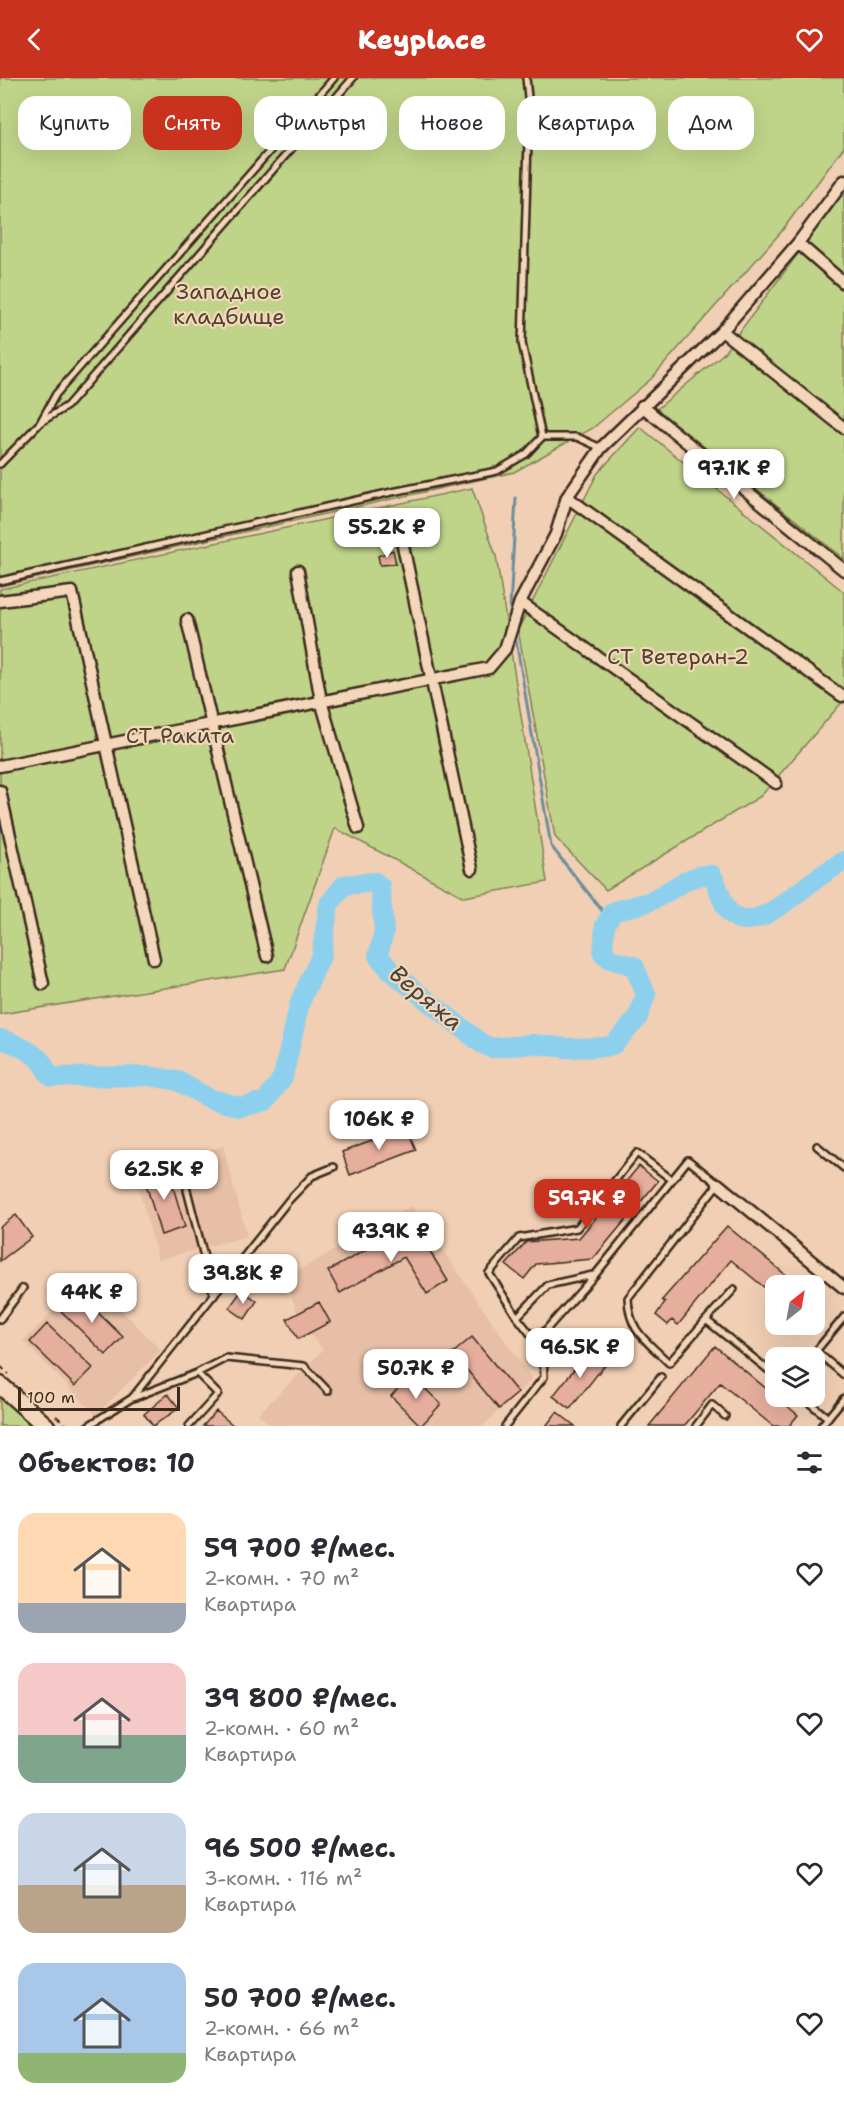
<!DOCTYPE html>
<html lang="ru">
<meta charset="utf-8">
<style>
:root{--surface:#fff;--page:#f7f7f7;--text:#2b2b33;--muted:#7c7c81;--accent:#c8321e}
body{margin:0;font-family:"Shantell Sans",sans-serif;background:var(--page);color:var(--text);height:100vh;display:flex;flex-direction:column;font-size:22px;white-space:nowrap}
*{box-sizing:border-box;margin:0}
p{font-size:20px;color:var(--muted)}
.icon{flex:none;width:33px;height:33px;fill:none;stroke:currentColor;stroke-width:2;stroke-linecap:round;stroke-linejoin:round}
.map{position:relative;height:1348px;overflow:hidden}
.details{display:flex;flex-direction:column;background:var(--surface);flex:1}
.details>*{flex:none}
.banner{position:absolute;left:18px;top:18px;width:808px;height:54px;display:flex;gap:12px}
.needle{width:39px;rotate:31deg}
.fabs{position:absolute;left:765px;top:1197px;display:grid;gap:12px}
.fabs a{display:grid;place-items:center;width:60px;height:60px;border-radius:12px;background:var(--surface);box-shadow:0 6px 24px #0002;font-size:30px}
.scale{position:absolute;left:18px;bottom:15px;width:162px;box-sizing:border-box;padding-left:6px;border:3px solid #3b2a1e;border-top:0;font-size:16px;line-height:21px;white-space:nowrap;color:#3b2a1e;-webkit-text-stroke:4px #f4d7ba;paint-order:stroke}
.price{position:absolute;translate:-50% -51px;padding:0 14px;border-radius:12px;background:#fff;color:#222;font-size:20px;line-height:39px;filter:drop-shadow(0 2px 3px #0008)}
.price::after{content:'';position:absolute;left:50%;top:36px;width:18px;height:14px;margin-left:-9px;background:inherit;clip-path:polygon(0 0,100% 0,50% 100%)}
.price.on{background:var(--accent);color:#fff}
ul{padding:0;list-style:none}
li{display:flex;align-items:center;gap:18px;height:150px;padding:0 18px}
li span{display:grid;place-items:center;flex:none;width:168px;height:120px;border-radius:18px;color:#555}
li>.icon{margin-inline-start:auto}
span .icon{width:72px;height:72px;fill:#fffc;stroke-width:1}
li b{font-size:26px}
h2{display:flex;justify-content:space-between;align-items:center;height:72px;padding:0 18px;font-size:26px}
.tag{padding:0 21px;border-radius:18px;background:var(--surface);box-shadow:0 6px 24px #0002;font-size:21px;line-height:54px}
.tag.on{background:var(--accent);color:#fff}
header{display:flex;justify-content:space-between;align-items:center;height:78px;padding:0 18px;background:var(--accent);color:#fff;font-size:27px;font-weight:800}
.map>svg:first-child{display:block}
</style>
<header><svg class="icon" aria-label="back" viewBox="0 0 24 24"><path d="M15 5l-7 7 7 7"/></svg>Keyplace<svg class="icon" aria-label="heart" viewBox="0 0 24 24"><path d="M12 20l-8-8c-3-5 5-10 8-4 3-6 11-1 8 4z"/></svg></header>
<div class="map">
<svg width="844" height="1348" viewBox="0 0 844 1348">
<rect width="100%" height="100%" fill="#f1cfb4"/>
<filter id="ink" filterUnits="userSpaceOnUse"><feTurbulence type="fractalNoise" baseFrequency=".0167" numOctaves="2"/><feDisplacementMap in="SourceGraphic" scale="12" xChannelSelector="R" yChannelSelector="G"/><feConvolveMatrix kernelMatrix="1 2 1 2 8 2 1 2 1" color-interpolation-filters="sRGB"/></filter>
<g filter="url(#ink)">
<path fill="#e7bfa7" d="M223,1068L247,1158L158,1182L134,1092Z
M412,1128L532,1301L483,1348H271L258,1336L323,1272L301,1246L285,1200Z
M88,1199L161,1272L96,1337L23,1263Z"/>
<path fill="#c0d489" stroke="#7e7f54" stroke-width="1.5" d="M0,0H844V69L781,154L651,301L593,350L514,394L0,508Z
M844,114V481L657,331L723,276Z
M640,349L844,514V622L761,718L606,812L555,759L518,552L597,396Z
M472,410L496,478L547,804L464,819L335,750L285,891L0,936V511Z
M0,1319L32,1348H0Z"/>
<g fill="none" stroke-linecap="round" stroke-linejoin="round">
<path stroke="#6c8e9b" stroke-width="3" d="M510,531L516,420
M516,562L551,768L608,840"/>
<path stroke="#8dd0ee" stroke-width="20" d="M0,961C13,964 33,974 42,984C47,990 45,995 52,999L149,998L178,1003L208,1020L240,1029L266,1023L283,999L300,924L321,878L329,826L344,807L375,804L380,808L384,853L378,878L394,896L481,965L491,970L533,966L567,970L606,969L614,966L637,941L646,916L634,888L610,881L603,875L605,847L613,834C625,829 638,828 650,823C671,815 687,795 712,797C719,808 721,824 729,834C750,860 796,815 813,803C823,796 834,789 844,783"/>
</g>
<path fill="#e6ae9d" stroke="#3b2a1e" stroke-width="1.5" d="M393,472L396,486L380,487L378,478Z
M407,1050L416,1072L350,1097L342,1074Z
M639,1088L658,1103L593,1181L536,1186L524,1201L506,1187L526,1164L579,1160Z
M167,1089L185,1149L161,1157L143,1096Z
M16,1137L32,1159L0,1183V1149Z
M727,1148L799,1208H776V1219L731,1182L678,1247L672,1242L668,1247L656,1237L665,1224L662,1222Z
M415,1149L448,1203L427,1216L404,1179L340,1215L328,1193L383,1162L385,1167Z
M242,1212L257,1223L245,1241L229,1230Z
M78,1215L123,1259L106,1277L61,1233Z
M319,1224L330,1244L298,1261L287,1241Z
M47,1246L93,1290L75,1308L30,1264Z
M472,1259L518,1315L499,1331L453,1275Z
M715,1268L798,1337L789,1348H773L720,1305L684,1348H649Z
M590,1271L607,1284L570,1331L553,1318Z
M411,1297L441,1326L421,1348L391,1318Z
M168,1316L179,1330L153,1348L144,1336Z
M216,1333L234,1348H203Z
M557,1334L575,1348H546Z"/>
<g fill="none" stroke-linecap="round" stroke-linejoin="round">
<defs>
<path id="service" d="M526,0L529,29L522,265L542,359H577L601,370
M41,344L67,328L353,0
M0,386L40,345L56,316L334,0
M0,503L392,414L497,393L526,376L542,359
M817,1068L844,1090
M187,1112L214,1218
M517,1239L548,1207L593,1197
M844,1239L816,1273L844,1297
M0,1241L23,1210
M706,1242L734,1211
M536,1263L595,1197L688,1082L718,1106L628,1220C629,1254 646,1262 669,1285L706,1242L776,1298
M801,1318L828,1340
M133,1320L197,1295L226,1280L304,1288L328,1313
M88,1348L132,1320L288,1123L312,1098L334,1089
M189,1348L218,1316L197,1295
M505,1348L544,1299L543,1272L517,1239L489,1195L519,1160L577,1150L637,1075L672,1102
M621,1348L661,1299
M696,1348L712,1327L725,1338
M821,1348L844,1320"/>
<path id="minor" d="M798,165L844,205
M722,253L844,350
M642,328L844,492
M567,419L842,618
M399,449L472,791
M298,493L321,623L358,750
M0,523L72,514L154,881
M520,524L776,705
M187,542L267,878
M0,688L489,590L505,571L520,524L556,456L567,419L601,370L722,253L798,165L844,103
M0,713L43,906
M718,1106L844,1210"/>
<path id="primary" d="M0,1307L46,1348"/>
</defs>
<use href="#service" stroke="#3b2a1e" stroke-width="10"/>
<use href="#minor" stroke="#3b2a1e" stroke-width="15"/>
<use href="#primary" stroke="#3b2a1e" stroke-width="21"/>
<path stroke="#3b2a1e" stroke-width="2" stroke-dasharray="6 4.5" stroke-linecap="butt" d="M0,1288L9,1296
M56,1338L68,1348"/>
<use href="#service" stroke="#f4d7ba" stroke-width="5"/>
<use href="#minor" stroke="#f4d7ba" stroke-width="10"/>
<use href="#primary" stroke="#f4d7ba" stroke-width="16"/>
</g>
</g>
<g text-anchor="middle" stroke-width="4.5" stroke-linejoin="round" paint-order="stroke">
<g font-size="22" fill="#4f442e" stroke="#f4d7ba">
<text x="229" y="221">Западное<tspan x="229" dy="25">кладбище</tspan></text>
<text x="678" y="586">СТ Ветеран-2</text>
<text x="180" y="665">СТ Ракита</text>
</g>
<g font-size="24" font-style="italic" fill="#47433d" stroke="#f4d7ba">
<text transform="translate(426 920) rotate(40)" y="8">Веряжа</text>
</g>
</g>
</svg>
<div class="fabs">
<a><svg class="needle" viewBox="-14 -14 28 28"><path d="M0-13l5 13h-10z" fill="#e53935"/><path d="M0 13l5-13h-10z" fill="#7c7c81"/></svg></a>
<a><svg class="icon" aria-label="layers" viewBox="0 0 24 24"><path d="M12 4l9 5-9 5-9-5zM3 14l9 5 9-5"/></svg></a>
</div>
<div class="scale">100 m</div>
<b class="price" style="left:734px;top:422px">97.1K ₽</b>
<b class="price" style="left:387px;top:481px">55.2K ₽</b>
<b class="price" style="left:379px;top:1073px">106K ₽</b>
<b class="price" style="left:164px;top:1123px">62.5K ₽</b>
<b class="price on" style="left:587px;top:1152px">59.7K ₽</b>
<b class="price" style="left:391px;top:1185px">43.9K ₽</b>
<b class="price" style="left:243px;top:1227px">39.8K ₽</b>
<b class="price" style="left:92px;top:1246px">44K ₽</b>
<b class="price" style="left:580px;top:1301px">96.5K ₽</b>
<b class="price" style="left:416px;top:1322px">50.7K ₽</b>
<div class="banner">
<a class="tag">Купить</a>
<a class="tag on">Снять</a>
<a class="tag">Фильтры</a>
<a class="tag">Новое</a>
<a class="tag">Квартира</a>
<a class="tag">Дом</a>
</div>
</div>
<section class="details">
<h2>Объектов: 10<svg class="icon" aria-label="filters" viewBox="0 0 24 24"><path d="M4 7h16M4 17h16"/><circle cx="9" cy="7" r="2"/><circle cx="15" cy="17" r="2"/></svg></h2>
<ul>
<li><span style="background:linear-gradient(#ffd9b3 75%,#9aa5b1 0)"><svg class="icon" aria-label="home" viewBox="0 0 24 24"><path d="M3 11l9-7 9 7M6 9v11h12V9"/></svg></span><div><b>59 700 ₽/мес.</b><p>2-комн. · 70 m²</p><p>Квартира</p></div><svg class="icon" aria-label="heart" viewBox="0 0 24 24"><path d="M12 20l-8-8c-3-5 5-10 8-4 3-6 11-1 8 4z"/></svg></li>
<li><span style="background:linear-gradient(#f6c9c9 60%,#7fa58c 0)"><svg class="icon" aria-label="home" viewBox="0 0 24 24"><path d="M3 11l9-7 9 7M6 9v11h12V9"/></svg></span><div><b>39 800 ₽/мес.</b><p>2-комн. · 60 m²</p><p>Квартира</p></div><svg class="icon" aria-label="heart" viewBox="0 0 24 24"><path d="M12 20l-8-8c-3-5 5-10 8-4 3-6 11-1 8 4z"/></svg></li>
<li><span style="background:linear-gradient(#c9d6e8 60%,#b9a48a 0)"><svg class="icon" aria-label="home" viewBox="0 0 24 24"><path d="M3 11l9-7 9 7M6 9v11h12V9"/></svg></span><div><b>96 500 ₽/мес.</b><p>3-комн. · 116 m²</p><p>Квартира</p></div><svg class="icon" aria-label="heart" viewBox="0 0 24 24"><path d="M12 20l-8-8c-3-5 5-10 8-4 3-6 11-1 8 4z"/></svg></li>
<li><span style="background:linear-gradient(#a9c7e8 75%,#8fb573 0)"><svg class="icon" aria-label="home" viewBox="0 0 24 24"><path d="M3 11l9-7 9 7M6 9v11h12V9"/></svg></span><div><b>50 700 ₽/мес.</b><p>2-комн. · 66 m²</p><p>Квартира</p></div><svg class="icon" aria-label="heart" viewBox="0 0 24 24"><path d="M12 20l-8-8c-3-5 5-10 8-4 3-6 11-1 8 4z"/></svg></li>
</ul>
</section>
